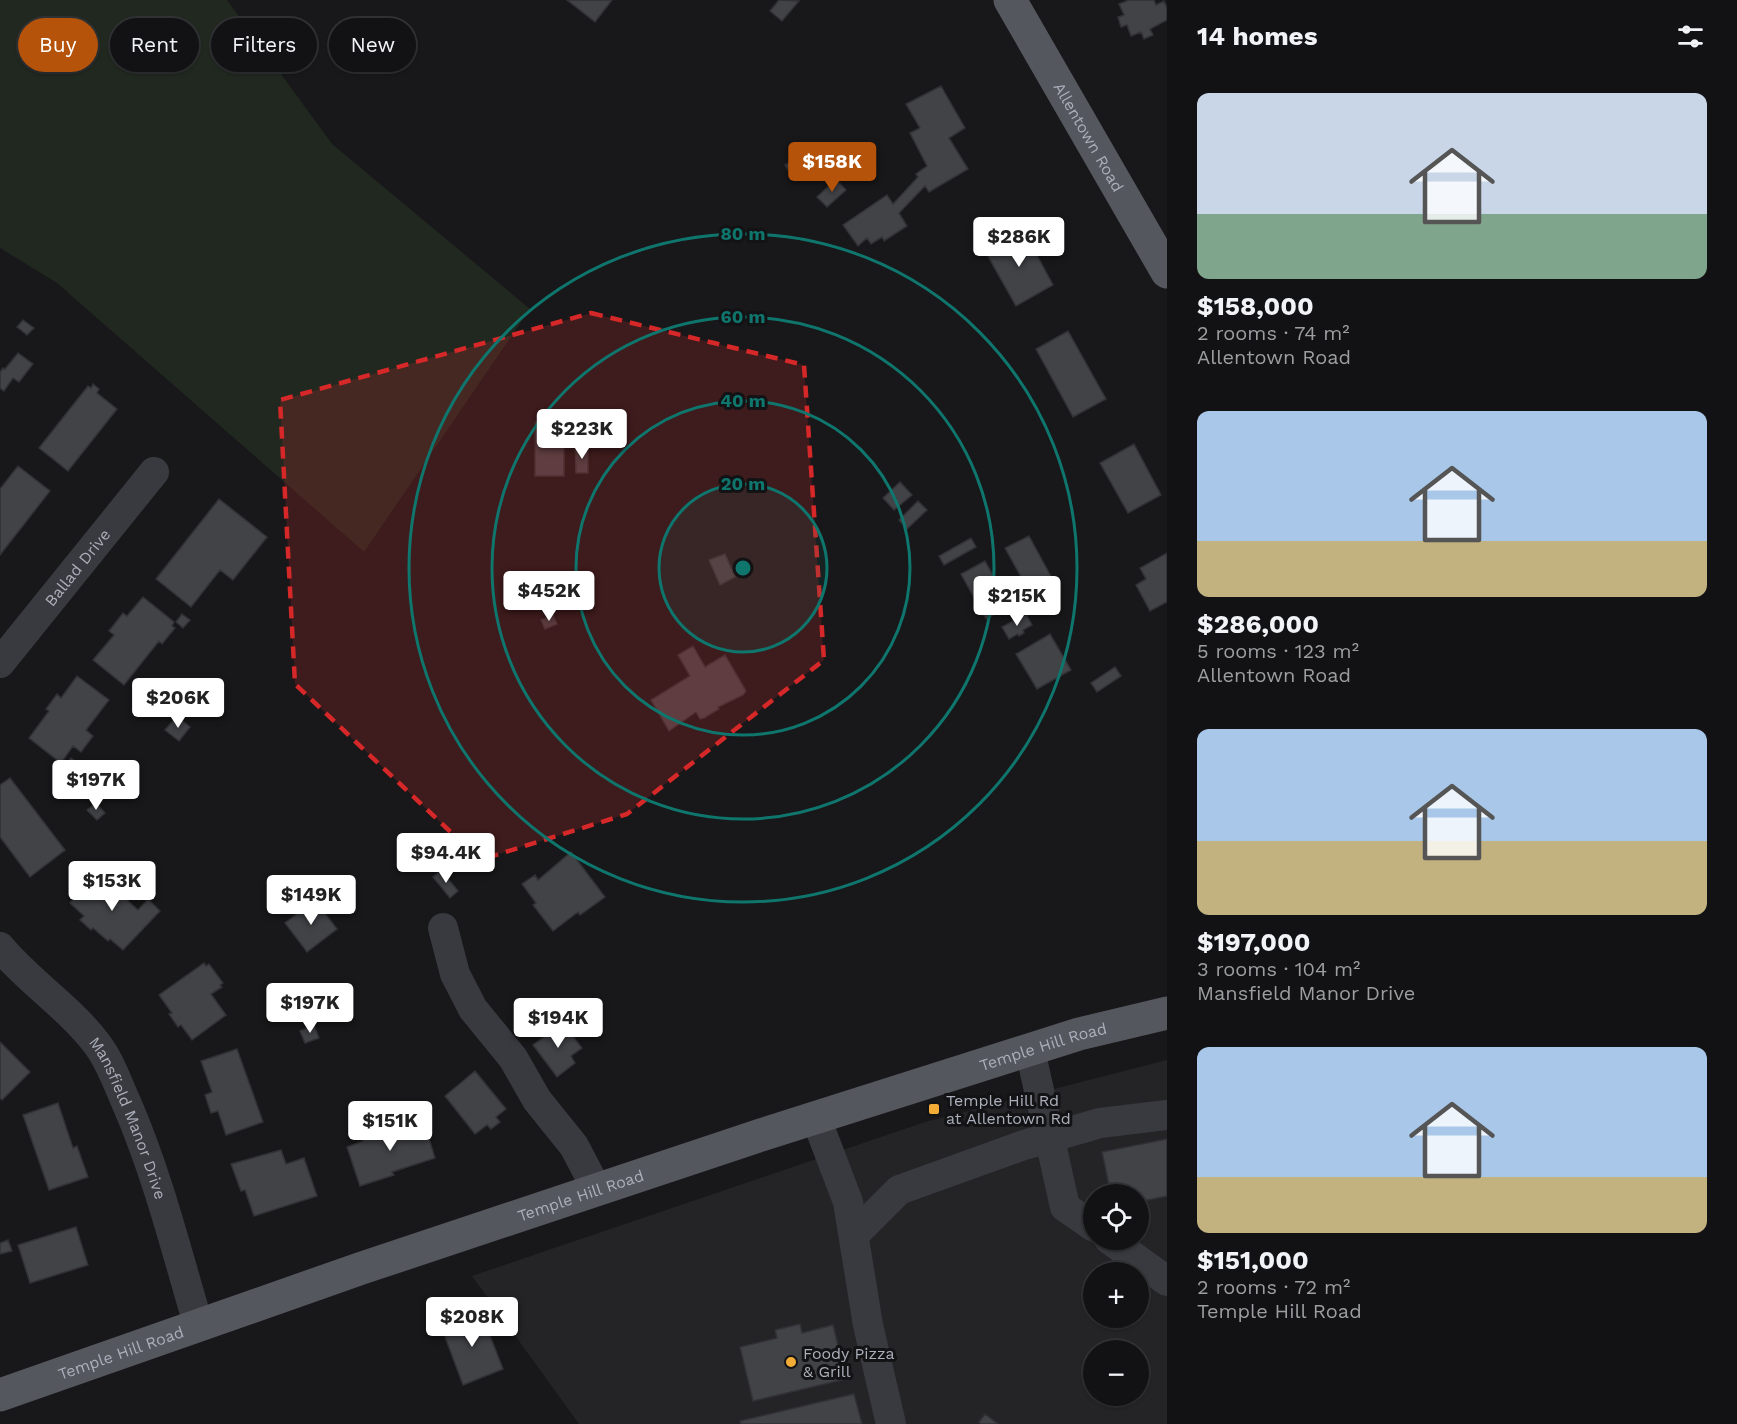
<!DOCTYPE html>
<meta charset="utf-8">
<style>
:root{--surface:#121214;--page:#1f2022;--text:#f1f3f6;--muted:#9c9ea0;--line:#313234;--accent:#b45309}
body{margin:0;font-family:"Work Sans",sans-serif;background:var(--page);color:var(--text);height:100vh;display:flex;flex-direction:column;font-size:22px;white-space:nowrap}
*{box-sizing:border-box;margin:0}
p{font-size:20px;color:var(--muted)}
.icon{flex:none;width:33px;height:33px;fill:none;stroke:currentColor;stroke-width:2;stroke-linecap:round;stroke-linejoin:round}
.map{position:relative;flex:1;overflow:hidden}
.drawer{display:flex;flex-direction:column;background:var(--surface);width:570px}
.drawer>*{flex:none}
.banner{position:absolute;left:18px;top:18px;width:570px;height:54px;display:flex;gap:12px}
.fabs{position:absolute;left:1083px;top:1184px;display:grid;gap:12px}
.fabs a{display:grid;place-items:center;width:66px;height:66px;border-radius:50%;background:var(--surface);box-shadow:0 2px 4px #0004,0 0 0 2px var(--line);font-size:30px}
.price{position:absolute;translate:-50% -51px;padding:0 14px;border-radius:6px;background:#fff;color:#222;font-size:20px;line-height:39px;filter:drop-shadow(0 2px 3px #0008)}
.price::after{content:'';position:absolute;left:50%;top:36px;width:18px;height:14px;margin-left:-9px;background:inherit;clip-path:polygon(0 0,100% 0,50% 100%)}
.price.current{background:var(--accent);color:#fff}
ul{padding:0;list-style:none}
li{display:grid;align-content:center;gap:12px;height:318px;padding:0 30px}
li span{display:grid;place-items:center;height:186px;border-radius:12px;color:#555}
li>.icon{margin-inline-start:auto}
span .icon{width:108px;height:108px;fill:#fffc;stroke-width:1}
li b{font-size:26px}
h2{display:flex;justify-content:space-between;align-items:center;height:72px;padding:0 30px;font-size:26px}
.chip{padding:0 21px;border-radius:27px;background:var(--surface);box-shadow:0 2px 4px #0004,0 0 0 2px var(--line);font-size:21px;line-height:54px}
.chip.current{background:var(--accent);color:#fff}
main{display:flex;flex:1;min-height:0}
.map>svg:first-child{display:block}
</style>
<main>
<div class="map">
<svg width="1167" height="1424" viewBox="0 0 1167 1424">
<rect width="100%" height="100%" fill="#18181a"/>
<path fill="#242427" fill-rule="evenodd" d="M1167,1060V1424H579L472,1276L925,1122ZM1094,1194H1138V1239H1094ZM1094,1272H1138V1317H1094ZM1094,1350H1138V1395H1094Z"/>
<path fill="#202820" d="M0,0H227L332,144L530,309L364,552L57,283L0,248Z"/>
<path fill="#424347" stroke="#323236" stroke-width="1.5" d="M567,0H612L595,22Z
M779,0L799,1L782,21L770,11Z
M1129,0H1154L1156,5L1164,1L1167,8V20L1150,29L1153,35L1144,39L1141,32L1131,36L1127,25L1121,27L1118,17L1124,15L1119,4Z
M941,86L965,128L949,138L968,169L929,192L925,186L899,213L907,226L884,241L882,237L871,244L867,238L858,246L843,225L887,195L893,204L918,177L916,174L927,166L910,133L920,128L906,104Z
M812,148L818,158L791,175L785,165Z
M836,179L846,190L827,207L817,197Z
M1021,230L1022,232L1024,231L1053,285L1016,306L985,251Z
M23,320L34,328L27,335L17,327Z
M1068,331L1106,399L1073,417L1036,349Z
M18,353L33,364L19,382L13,378L4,391L0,388V372L3,368L5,369Z
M93,384L99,389L97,393L117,409L68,471L39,448L88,386L91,388Z
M535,422L564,423V476H535Z
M1134,444L1161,495L1128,513L1100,463Z
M575,447H588V473H576Z
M18,466L50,491L0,555V489Z
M900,482L912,495L894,510L883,498Z
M219,499L267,537L233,580L220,570L191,607L156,579Z
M918,501L927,510L907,529L899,520Z
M1029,536L1054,582L1031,595L1005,548Z
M971,538L976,547L944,565L939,556Z
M1167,553V602L1150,611L1136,585L1146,579L1140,568Z
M725,554L735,577L720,585L709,560Z
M985,561L1010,606L986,619L961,574Z
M143,597L174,622L172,626L175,628L162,644L159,641L124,685L93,660L114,635L109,631L123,613L127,616Z
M182,614L190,620L183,628L176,622Z
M1026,614L1032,625L1023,630L1024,633L1019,636L1018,634L1009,639L1002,627Z
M553,615L557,624L545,629L541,620Z
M1050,634L1071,670L1037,689L1016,654Z
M693,646L705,667L725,655L746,691L743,695L718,707L719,709L704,718L700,719L696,712L669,731L651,700L690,676L678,655Z
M1115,667L1121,676L1097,692L1091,683Z
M77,676L109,700L86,730L93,736L81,752L73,746L61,763L29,738L49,711L46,709L57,694L61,698Z
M177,716L190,727L179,741L165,730Z
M71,758L85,768L80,774L86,779L80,787L60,773Z
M10,778L65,850L30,877L0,837V785Z
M96,803L105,813L97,820L87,810Z
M571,852L605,897L580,915L578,912L553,931L533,905L536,903L522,884L535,875L538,880Z
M441,870L458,891L450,898L433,877Z
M98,873L138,910L148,899L160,911L123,950L110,939L108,941L93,928L91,930L80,920L84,916L70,903Z
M315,900L337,929L307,952L285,923Z
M204,963L206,966L209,964L223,983L220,985L222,987L211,994L226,1015L192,1040L181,1025L178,1027L169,1014L172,1013L159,995Z
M563,1023L582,1048L571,1056L575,1063L557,1077L533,1045Z
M314,1025L319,1038L305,1043L300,1031Z
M0,1042L30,1072L2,1100L0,1098Z
M237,1049L263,1122L226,1135L218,1111L211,1113L205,1095L212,1092L201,1061Z
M475,1071L506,1109L496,1117L500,1122L491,1129L487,1125L475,1134L445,1096Z
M58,1103L73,1148L77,1146L88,1177L49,1190L23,1115Z
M424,1122L435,1158L392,1172L394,1175L360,1186L347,1147L363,1141L362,1136L373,1133L374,1135L405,1125L406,1127Z
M1167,1139V1196L1138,1202V1194H1111L1102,1152Z
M281,1150L286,1164L304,1158L317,1196L254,1216L245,1190L241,1191L231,1164Z
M76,1227L88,1265L30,1283L18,1245Z
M8,1240L12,1251L0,1254V1243Z
M480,1310L503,1369L463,1385L441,1326Z
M800,1324L802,1333L833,1325L846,1379L753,1401L740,1347L777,1338L775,1330Z
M854,1394L862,1424H741L740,1421Z
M985,1414L998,1424H981L979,1422Z"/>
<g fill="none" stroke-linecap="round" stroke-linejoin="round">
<g stroke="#393a3f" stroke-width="30">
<path id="s1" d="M0,663L154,472"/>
<path d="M443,928L455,974L473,1009L513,1058L537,1100L574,1146L597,1190"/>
<path id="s2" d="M0,947C29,982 69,1007 97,1044C110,1061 117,1082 126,1102C157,1173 176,1249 198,1324"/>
<path d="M1030,1050L1065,1207L1094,1227"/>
<path d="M816,1118L848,1202L868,1325L891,1424"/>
<path d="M854,1235L899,1190L1024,1145L1100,1123L1167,1115"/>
<path d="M1109,1239L1167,1281"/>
</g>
<g stroke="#55575e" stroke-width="33">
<path id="s3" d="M1010,0L1167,272"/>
<path id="s4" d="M0,1395L362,1268L761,1135L1079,1034L1167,1013"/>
</g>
</g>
<path fill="#d62828" fill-opacity="0.2" stroke="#d62828" stroke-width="4.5" stroke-dasharray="12 8" stroke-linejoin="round" d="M591,313L804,365L824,660L627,814L480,860L295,684L280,400Z"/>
<circle cx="743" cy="568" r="84" fill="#0f766e" fill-opacity=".12"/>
<g fill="none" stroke="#0f766e" stroke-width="3">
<circle cx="743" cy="568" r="84"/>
<circle cx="743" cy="568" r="167"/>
<circle cx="743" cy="568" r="251"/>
<circle cx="743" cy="568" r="334"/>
</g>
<g fill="#f3ad36" stroke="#131315" stroke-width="2">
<rect x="928" y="1103" width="12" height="12" rx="3"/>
<circle cx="791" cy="1362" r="6"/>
</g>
<g text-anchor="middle" stroke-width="6" stroke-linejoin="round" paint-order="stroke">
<g font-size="16" fill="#aaafba" stroke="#131315">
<text dy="6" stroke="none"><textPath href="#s3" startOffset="158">Allentown Road</textPath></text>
<text dy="6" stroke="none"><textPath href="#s1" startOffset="123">Ballad Drive</textPath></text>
<text dy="6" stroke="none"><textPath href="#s4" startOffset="1100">Temple Hill Road</textPath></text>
<text dy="6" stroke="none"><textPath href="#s2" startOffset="218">Mansfield Manor Drive</textPath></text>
<text dy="6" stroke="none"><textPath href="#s4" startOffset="614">Temple Hill Road</textPath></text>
<text dy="6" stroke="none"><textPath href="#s4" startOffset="128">Temple Hill Road</textPath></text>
</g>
<g font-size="16" fill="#aaafba" stroke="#131315" text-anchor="start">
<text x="946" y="1106">Temple Hill Rd<tspan x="946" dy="18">at Allentown Rd</tspan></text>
<text x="803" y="1359">Foody Pizza<tspan x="803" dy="18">&amp; Grill</tspan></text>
</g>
</g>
<circle cx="743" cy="568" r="9" fill="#0f766e" stroke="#131315" stroke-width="3"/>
<g font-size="18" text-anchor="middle" font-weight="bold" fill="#0f766e" stroke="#131315" stroke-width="6" stroke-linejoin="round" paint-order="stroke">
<text x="743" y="240">80 m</text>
<text x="743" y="323">60 m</text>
<text x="743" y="407">40 m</text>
<text x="743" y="490">20 m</text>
</g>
</svg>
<div class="fabs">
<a><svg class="icon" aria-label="locate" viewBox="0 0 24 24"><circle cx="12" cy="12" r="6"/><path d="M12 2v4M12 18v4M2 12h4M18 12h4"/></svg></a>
<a>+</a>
<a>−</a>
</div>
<b class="price current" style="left:832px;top:193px">$158K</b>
<b class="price" style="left:1019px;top:268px">$286K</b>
<b class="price" style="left:582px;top:460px">$223K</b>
<b class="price" style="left:549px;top:622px">$452K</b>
<b class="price" style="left:1017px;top:627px">$215K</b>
<b class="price" style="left:178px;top:729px">$206K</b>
<b class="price" style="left:96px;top:811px">$197K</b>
<b class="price" style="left:446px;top:884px">$94.4K</b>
<b class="price" style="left:112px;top:912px">$153K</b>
<b class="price" style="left:311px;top:926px">$149K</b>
<b class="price" style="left:310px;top:1034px">$197K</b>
<b class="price" style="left:558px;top:1049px">$194K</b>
<b class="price" style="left:390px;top:1152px">$151K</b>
<b class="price" style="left:472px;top:1348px">$208K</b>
<div class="banner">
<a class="chip current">Buy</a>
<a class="chip">Rent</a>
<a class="chip">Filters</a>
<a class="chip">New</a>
</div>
</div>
<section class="drawer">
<h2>14 homes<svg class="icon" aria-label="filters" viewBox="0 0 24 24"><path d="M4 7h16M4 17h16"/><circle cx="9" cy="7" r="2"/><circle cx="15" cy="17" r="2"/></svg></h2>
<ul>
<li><span style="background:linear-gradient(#c9d6e8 65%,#7fa58c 0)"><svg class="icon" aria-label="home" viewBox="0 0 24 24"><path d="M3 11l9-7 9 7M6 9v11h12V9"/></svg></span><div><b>$158,000</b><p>2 rooms · 74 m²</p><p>Allentown Road</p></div></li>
<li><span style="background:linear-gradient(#a9c7e8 70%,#c2b280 0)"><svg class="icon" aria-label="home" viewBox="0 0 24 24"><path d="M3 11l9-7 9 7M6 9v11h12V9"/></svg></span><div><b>$286,000</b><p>5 rooms · 123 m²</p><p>Allentown Road</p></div></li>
<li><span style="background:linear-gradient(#a9c7e8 60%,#c2b280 0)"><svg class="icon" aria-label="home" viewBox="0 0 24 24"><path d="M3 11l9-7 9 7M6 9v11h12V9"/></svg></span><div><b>$197,000</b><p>3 rooms · 104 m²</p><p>Mansfield Manor Drive</p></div></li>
<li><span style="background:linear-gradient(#a9c7e8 70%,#c2b280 0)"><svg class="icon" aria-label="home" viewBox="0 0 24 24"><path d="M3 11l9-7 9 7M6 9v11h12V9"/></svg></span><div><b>$151,000</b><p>2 rooms · 72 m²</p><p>Temple Hill Road</p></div></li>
</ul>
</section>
</main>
